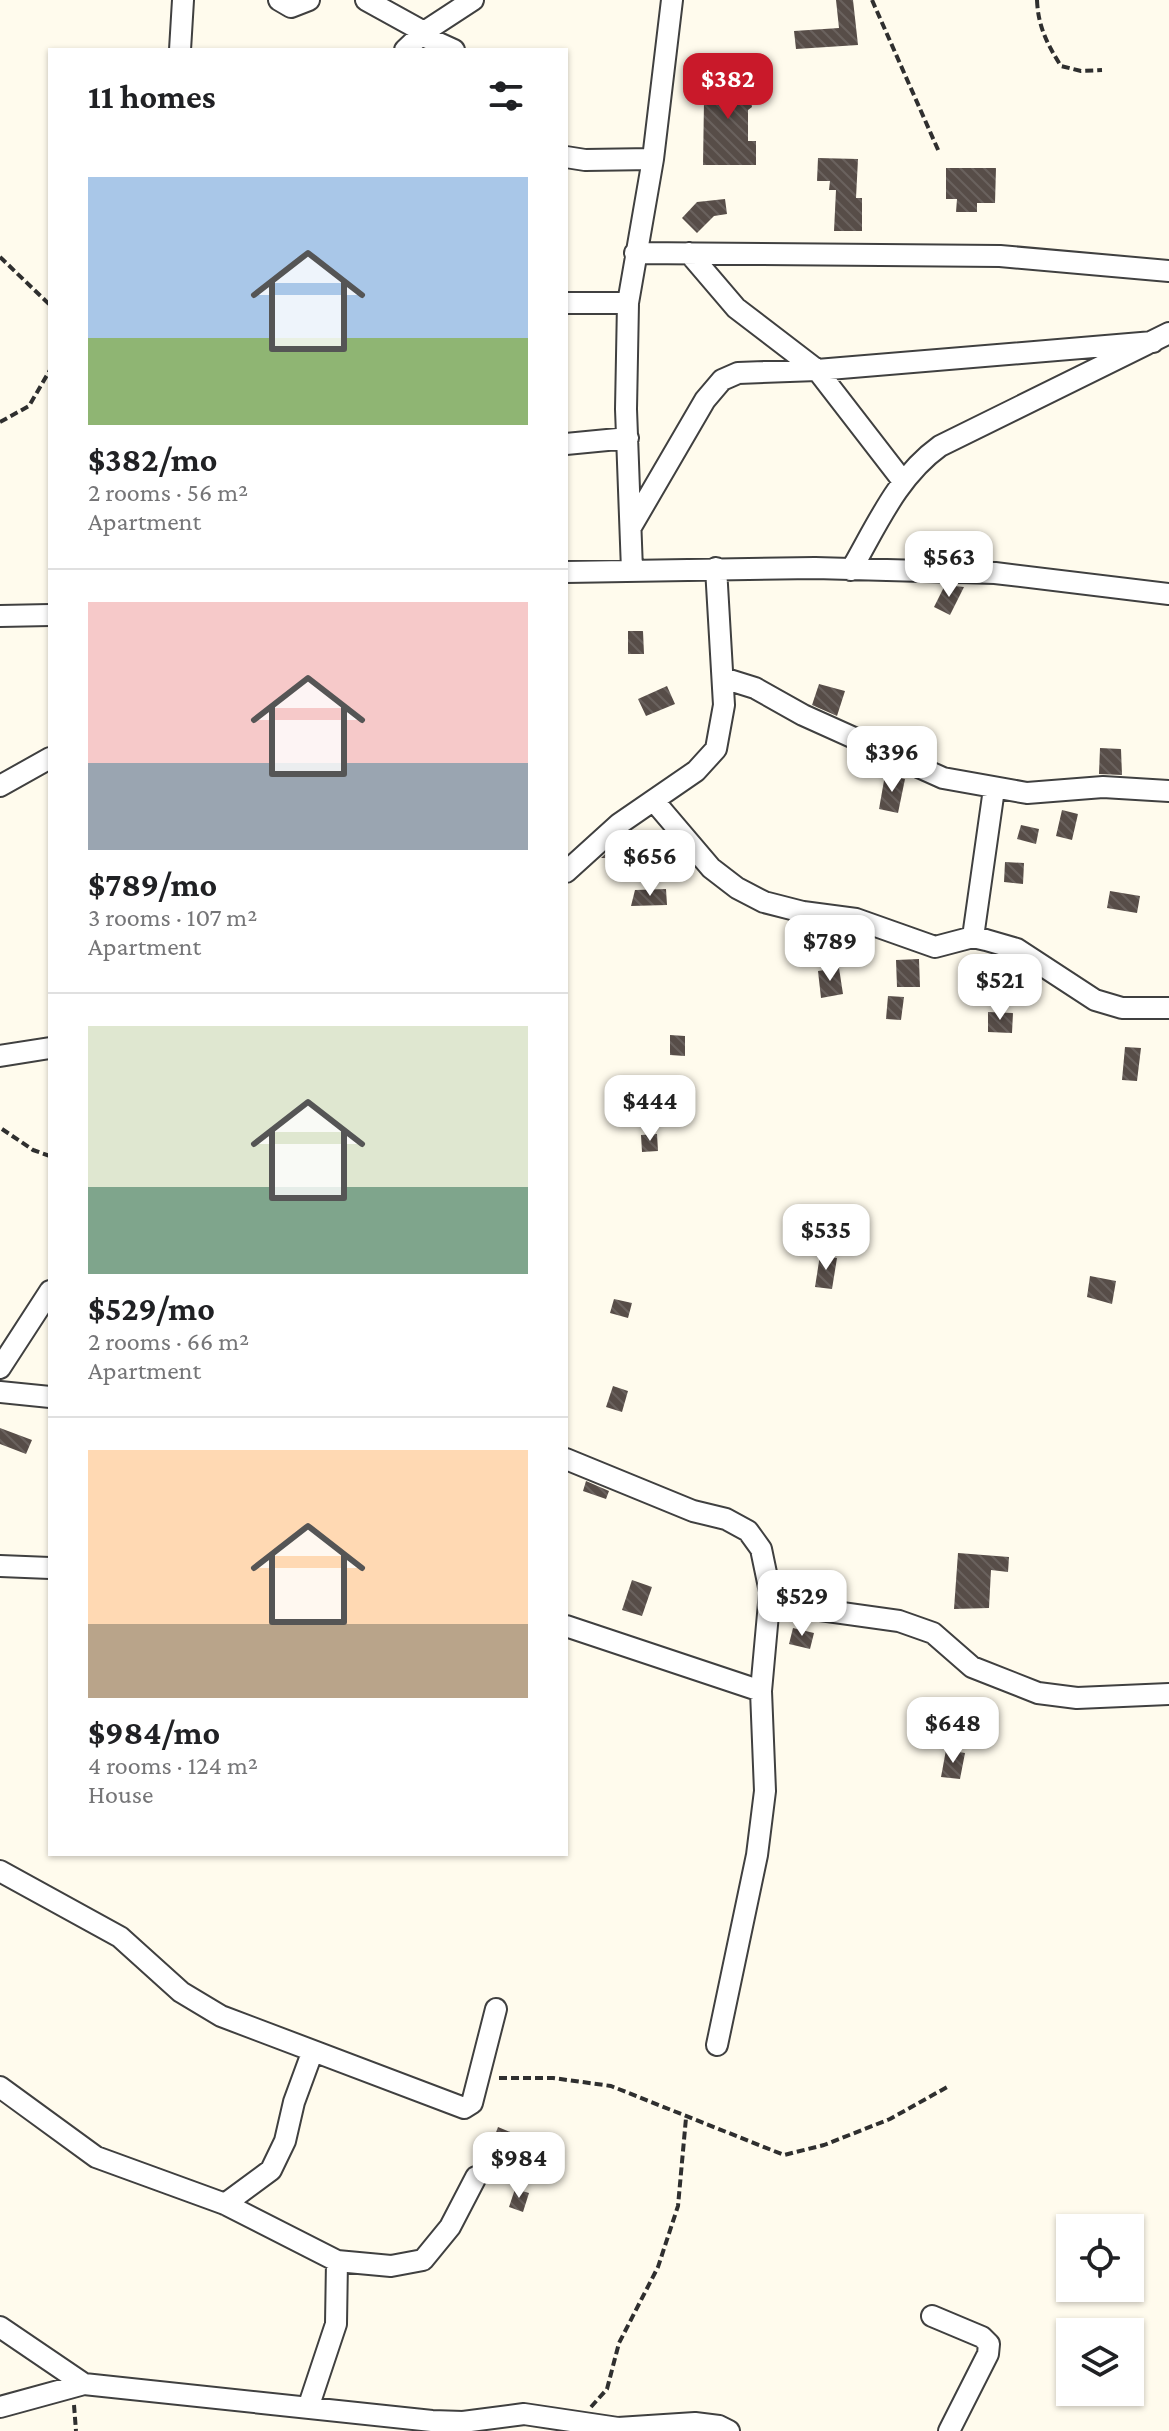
<!DOCTYPE html>
<meta charset="utf-8">
<style>
:root{--surface:#fff;--page:#f6f6f6;--text:#202124;--muted:#757577;--line:#e0e0e0;--accent:#c9192a}
body{margin:0;font-family:"Crimson Pro",serif;background:var(--page);color:var(--text);height:100vh;display:flex;flex-direction:column;font-size:30px;white-space:nowrap}
*{box-sizing:border-box;margin:0}
p{font-size:26px;color:var(--muted)}
.icon{flex:none;width:44px;height:44px;fill:none;stroke:currentColor;stroke-width:2;stroke-linecap:round;stroke-linejoin:round}
.map{position:relative;flex:1;overflow:hidden}
.sheet{position:absolute;left:48px;top:48px;width:520px;height:1808px;display:flex;flex-direction:column;background:var(--surface);border-radius:0px;box-shadow:0 2px 6px #0004}
.sheet>*{flex:none}
.fabs{position:absolute;left:1056px;top:2214px;display:grid;gap:16px}
.fabs a{display:grid;place-items:center;width:88px;height:88px;border-radius:0px;background:var(--surface);box-shadow:0 2px 6px #0004;font-size:40px}
.price{position:absolute;translate:-50% -68px;padding:0 18px;border-radius:16px;background:#fff;color:#222;font-size:26px;line-height:52px;filter:drop-shadow(0 2px 4px #0008)}
.price::after{content:'';position:absolute;left:50%;top:48px;width:24px;height:18px;margin-left:-12px;background:inherit;clip-path:polygon(0 0,100% 0,50% 100%)}
.price.active{background:var(--accent);color:#fff}
ul{padding:0;list-style:none}
li{display:grid;align-content:center;gap:16px;height:424px;padding:0 40px}
li+li{border-top:2px solid var(--line)}
li span{display:grid;place-items:center;height:248px;border-radius:0px;color:#555}
li>.icon{margin-inline-start:auto}
span .icon{width:144px;height:144px;fill:#fffc;stroke-width:1}
li b{font-size:34px}
h2{display:flex;justify-content:space-between;align-items:center;height:96px;padding:0 40px;font-size:34px}
.map>svg:first-child{display:block}
</style>
<div class="map">
<svg width="1169" height="2431" viewBox="0 0 1169 2431">
<defs>
<pattern id="building-back-hatch" width="6" height="6" patternUnits="userSpaceOnUse" patternTransform="scale(2)"><rect width="6" height="6" fill="#574d48"/><path d="M-1 5l2 2M0 0l6 6M5-1l2 2" fill="none" stroke="#6a625e"/></pattern>
</defs>
<rect width="100%" height="100%" fill="#fffbed"/>
<path fill="url(#building-back-hatch)" d="M836,0H853L858,45L796,49L794,31L839,28Z
M745,69L752,107L748,110V141H756V165H703L704,101L711,99L709,73Z
M818,158L858,159L856,198H862V231H834L836,190H829L830,181H817Z
M946,168H996L995,203H977V212H956L957,199H946Z
M725,199L727,214L714,216L697,233L682,218L697,202Z
M945,585L964,587L950,615L934,607Z
M628,631H643L644,654H628Z
M819,684L845,691L837,716L812,705Z
M667,686L675,704L646,716L638,699Z
M1100,748L1121,749L1122,775L1099,774Z
M885,775L905,779L898,813L879,809Z
M1062,810L1078,814L1072,840L1056,836Z
M1021,825L1039,829L1036,844L1017,839Z
M617,843H620V858H601Z
M1005,862L1024,863L1023,884L1004,882Z
M666,889L667,905L631,906L635,890Z
M1110,891L1140,896L1137,913L1107,908Z
M919,959L920,987H897L896,960Z
M839,968L843,994L821,998L818,971Z
M888,996L904,997L901,1020L886,1019Z
M988,1012L1013,1013L1012,1033L988,1032Z
M670,1035L685,1036V1056L670,1055Z
M1125,1047L1141,1048L1137,1081L1122,1080Z
M657,1134L658,1151L642,1152L641,1135Z
M820,1255L837,1258L832,1289L815,1287Z
M1090,1276L1116,1281L1112,1304L1087,1297Z
M614,1299L632,1303L628,1318L610,1313Z
M613,1386L628,1391L622,1412L606,1407Z
M0,1428L32,1440L26,1454L0,1444Z
M586,1481L609,1491L606,1499L583,1491Z
M958,1553L1009,1557L1008,1572L991,1570L989,1608L954,1609Z
M632,1580L652,1587L642,1616L622,1610Z
M793,1628L814,1633L810,1649L789,1644Z
M946,1750L965,1753L960,1779L941,1777Z
M498,2127L515,2134L503,2166L486,2159Z
M515,2189L529,2193L523,2212L509,2207Z"/>
<g fill="none" stroke-linecap="round" stroke-linejoin="round">
<defs>
<path id="street" d="M279,0L291,7L309,0
M366,0L424,32
M421,35L454,50
M180,50L183,0
M405,50L424,32L473,0
M566,157L585,160L653,159
M635,253L1000,256L1169,271
M689,253L736,308L817,370L902,480
M566,303H628
M566,444L628,438
M631,527L705,400L722,380L738,373L817,370L1153,342
M632,570L626,409L628,303L653,159L672,0
M851,570C877,525 897,477 940,446L1169,333
M566,572L815,568L995,573L1169,594
M0,616L50,615
M723,678L755,688L803,715L943,778L1027,793L1103,787L1169,791
M0,786L50,758
M654,801L711,868L737,888L764,902L803,912L856,919L935,947L973,937L986,940L1017,949L1095,1000L1122,1008H1169
M566,872L619,824L696,771L716,749L724,705L716,568
M973,937L994,789
M0,1056L50,1048
M0,1368L50,1291
M0,1392L50,1397
M566,1459L693,1511L726,1519L748,1531L761,1549L770,1592L761,1691L765,1791L757,1855L717,2045
M0,1566L50,1568
M770,1592L806,1608L899,1621L933,1633L972,1667L1038,1693L1077,1698L1169,1694
M566,1626L761,1691
M0,1871L120,1937L181,1992L221,2016L464,2108L472,2103L496,2009
M0,2087L96,2157L225,2204L337,2261L391,2266L423,2260L450,2227L476,2177
M225,2204L271,2170L285,2141L294,2102L312,2053
M932,2316L982,2337L989,2344L988,2354L949,2431
M0,2327L84,2384L432,2421L463,2422L524,2414L618,2428L695,2423L719,2426L729,2431
M309,2405L336,2324L337,2261
M0,2407L84,2384"/>
</defs>
<use href="#street" stroke="#404040" stroke-width="24"/>
<path stroke="#2f2f2f" stroke-width="4" stroke-dasharray="8 4" stroke-linecap="butt" d="M872,0L939,152
M1037,0C1038,26 1047,44 1061,66L1081,71L1102,70
M0,257L50,305
M0,422L29,406L50,370
M2,1129L33,1150L50,1156
M499,2078H553L611,2086L784,2155L824,2145L890,2119L949,2086
M74,2405L76,2431
M591,2407L607,2389L619,2343L658,2267L678,2206L686,2118"/>
<use href="#street" stroke="#fff" stroke-width="20"/>
</g>
</svg>
<div class="fabs">
<a><svg class="icon" aria-label="locate" viewBox="0 0 24 24"><circle cx="12" cy="12" r="6"/><path d="M12 2v4M12 18v4M2 12h4M18 12h4"/></svg></a>
<a><svg class="icon" aria-label="layers" viewBox="0 0 24 24"><path d="M12 4l9 5-9 5-9-5zM3 14l9 5 9-5"/></svg></a>
</div>
<b class="price active" style="left:728px;top:121px">$382</b>
<b class="price" style="left:949px;top:599px">$563</b>
<b class="price" style="left:892px;top:794px">$396</b>
<b class="price" style="left:650px;top:898px">$656</b>
<b class="price" style="left:830px;top:983px">$789</b>
<b class="price" style="left:1000px;top:1022px">$521</b>
<b class="price" style="left:650px;top:1143px">$444</b>
<b class="price" style="left:826px;top:1272px">$535</b>
<b class="price" style="left:802px;top:1638px">$529</b>
<b class="price" style="left:953px;top:1765px">$648</b>
<b class="price" style="left:519px;top:2200px">$984</b>
<section class="sheet">
<h2>11 homes<svg class="icon" aria-label="filters" viewBox="0 0 24 24"><path d="M4 7h16M4 17h16"/><circle cx="9" cy="7" r="2"/><circle cx="15" cy="17" r="2"/></svg></h2>
<ul>
<li><span style="background:linear-gradient(#a9c7e8 65%,#8fb573 0)"><svg class="icon" aria-label="home" viewBox="0 0 24 24"><path d="M3 11l9-7 9 7M6 9v11h12V9"/></svg></span><div><b>$382/mo</b><p>2 rooms · 56 m²</p><p>Apartment</p></div></li>
<li><span style="background:linear-gradient(#f6c9c9 65%,#9aa5b1 0)"><svg class="icon" aria-label="home" viewBox="0 0 24 24"><path d="M3 11l9-7 9 7M6 9v11h12V9"/></svg></span><div><b>$789/mo</b><p>3 rooms · 107 m²</p><p>Apartment</p></div></li>
<li><span style="background:linear-gradient(#dfe7d0 65%,#7fa58c 0)"><svg class="icon" aria-label="home" viewBox="0 0 24 24"><path d="M3 11l9-7 9 7M6 9v11h12V9"/></svg></span><div><b>$529/mo</b><p>2 rooms · 66 m²</p><p>Apartment</p></div></li>
<li><span style="background:linear-gradient(#ffd9b3 70%,#b9a48a 0)"><svg class="icon" aria-label="home" viewBox="0 0 24 24"><path d="M3 11l9-7 9 7M6 9v11h12V9"/></svg></span><div><b>$984/mo</b><p>4 rooms · 124 m²</p><p>House</p></div></li>
</ul>
</section>
</div>
